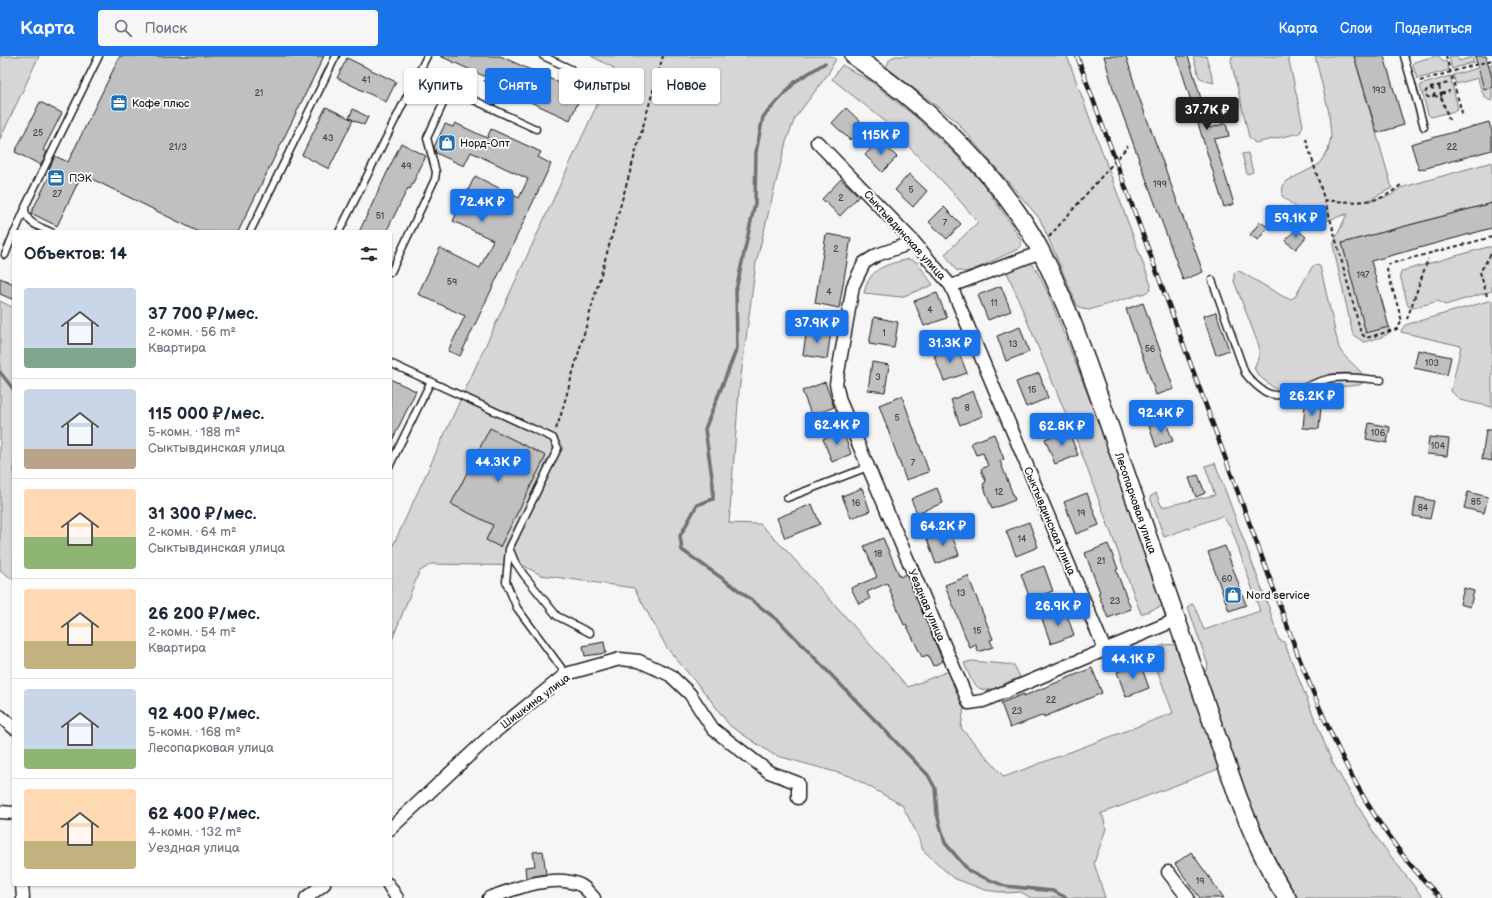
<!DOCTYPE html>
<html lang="ru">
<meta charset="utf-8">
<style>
:root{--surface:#fff;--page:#f6f6f7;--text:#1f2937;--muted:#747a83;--line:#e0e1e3;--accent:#1a73e8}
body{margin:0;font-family:"Balsamiq Sans",sans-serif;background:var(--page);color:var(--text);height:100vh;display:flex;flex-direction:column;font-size:15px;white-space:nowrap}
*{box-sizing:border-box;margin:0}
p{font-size:13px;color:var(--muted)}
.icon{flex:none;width:22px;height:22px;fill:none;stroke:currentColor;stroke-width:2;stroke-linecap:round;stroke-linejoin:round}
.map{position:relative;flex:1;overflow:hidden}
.drawer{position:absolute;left:12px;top:174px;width:380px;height:656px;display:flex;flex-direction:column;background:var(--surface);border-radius:4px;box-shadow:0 1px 3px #0004}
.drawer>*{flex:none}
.guide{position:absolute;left:404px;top:12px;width:380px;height:36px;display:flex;gap:8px}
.price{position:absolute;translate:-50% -34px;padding:0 9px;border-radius:4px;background:var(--accent);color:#fff;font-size:13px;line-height:26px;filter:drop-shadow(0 1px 2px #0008)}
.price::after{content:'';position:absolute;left:50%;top:24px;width:12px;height:9px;margin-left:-6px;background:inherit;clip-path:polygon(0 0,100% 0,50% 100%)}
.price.selected{background:#222;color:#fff}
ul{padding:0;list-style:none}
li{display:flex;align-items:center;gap:12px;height:100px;padding:0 12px}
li+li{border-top:1px solid var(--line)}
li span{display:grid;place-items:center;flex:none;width:112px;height:80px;border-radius:4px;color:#555}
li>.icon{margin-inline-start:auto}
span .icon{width:48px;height:48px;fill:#fffc;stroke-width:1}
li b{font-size:17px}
h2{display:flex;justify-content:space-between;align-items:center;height:48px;padding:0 12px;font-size:17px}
.tag{padding:0 14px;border-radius:4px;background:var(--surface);box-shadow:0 1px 3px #0004;font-size:14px;line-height:36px}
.tag.selected{background:var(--accent);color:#fff}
header{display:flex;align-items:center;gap:24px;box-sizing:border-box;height:56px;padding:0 20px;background:var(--accent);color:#fff}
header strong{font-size:19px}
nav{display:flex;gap:22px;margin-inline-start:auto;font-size:14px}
.search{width:280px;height:36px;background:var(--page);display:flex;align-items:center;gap:10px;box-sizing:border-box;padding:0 14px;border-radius:4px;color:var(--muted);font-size:15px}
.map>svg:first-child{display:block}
</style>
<header>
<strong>Карта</strong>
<div class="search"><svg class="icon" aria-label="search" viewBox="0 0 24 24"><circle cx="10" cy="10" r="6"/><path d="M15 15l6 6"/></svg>Поиск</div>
<nav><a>Карта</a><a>Слои</a><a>Поделиться</a></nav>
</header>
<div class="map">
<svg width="1492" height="842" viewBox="0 0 1492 842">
<rect width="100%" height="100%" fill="#f6f6f6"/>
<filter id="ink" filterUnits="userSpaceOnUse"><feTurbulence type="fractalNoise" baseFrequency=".025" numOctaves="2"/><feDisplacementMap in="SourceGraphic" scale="8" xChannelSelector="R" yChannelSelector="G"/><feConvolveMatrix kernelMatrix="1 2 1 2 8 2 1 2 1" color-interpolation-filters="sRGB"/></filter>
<g filter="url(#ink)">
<path fill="#d6d6d6" stroke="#797979" d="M0,0H39L0,83Z
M591,0H831L836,3L828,18L795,62L786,86L756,207L739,335L729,467L760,468L787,495L908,631L949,615L964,651L961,672L1004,721L1173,657L1150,595C1158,591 1166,587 1175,589L1221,712L1100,758L1103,760L1106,773L1094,807L1105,842H1031L1021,836L1007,837L985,834L953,822L923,794L917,778L902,749L850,720L774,699L730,670L709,642L667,592L634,532L541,519L524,510L431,508L419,516L390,589V496L614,12Z
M895,0H1067L1151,229L1150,234L1145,237L1089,254L1082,253L1077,249L1040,163L955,64L886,11L890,3Z
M1193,0H1206L1214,27L1206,25L1199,21Z
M1232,0H1288L1303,69L1300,77L1255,87L1249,81L1231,5Z
M1315,0H1354L1392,132L1367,145L1390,140L1400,132L1492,106V147L1342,187L1389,271V277L1382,281L1364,286L1353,279L1334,194V186L1347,158L1322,166L1311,164L1282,140L1283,130L1287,125L1318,109L1328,95L1331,81L1329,57Z
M1436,0H1439L1443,6L1446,5L1449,14L1417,23L1413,9L1414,6Z
M1449,0H1457L1459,5L1472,1L1474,6L1452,13Z
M1492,8V45C1482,43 1480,31 1478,22L1456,28L1453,19Z
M842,9L872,26L917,62L955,98L984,129L1012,169L1021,184V189L1018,193L973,214L965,216L956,214L945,198L978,166L947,130L881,62L832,23Z
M1450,20L1458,52L1454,55L1431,61L1428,58L1420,29Z
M1248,97L1253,116L1247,118L1242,98Z
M1488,191H1492V235L1445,249L1438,245L1413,252L1408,250L1400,219L1402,215Z
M908,203L917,206L933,229L901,241L864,237C870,211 886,209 908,203Z
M1030,205C1047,227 1057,263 1068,288C1103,374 1132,463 1162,550L1141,558L1077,385L1007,216L965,232L964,231Z
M1315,209L1320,210L1339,292C1345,303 1357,310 1364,320L1363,327L1359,329L1337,331L1302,347L1286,342L1258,319L1254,312L1259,300V290L1234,225V218L1237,215L1241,216L1284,241L1290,243L1295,241L1312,211Z
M1492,244V351L1460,344L1451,335L1461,290L1401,276L1402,273L1405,269Z
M0,245L14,252V524L0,514Z
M1215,407L1269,552L1279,584L1284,586L1332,706L1377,782L1423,842H1298C1256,779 1232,695 1206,624L1205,616L1208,609L1188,551L1191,548L1194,549L1204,574L1260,555L1231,471L1222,460L1164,481L1150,441L1156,437L1162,451L1215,439L1205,410Z
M972,605L1014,609L1020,621C988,634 979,647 964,607Z"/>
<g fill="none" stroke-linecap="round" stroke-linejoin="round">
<path stroke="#727272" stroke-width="3.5" d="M825,7L796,25L763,61L756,96L755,147L736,234L737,292L705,373L713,428V443L697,449L680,480L682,494L733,530L780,566L928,719L935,732L937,758L945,787L970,816L1005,830L1053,835L1067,842
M0,316L14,334"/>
</g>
<path fill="#c0c0c0" stroke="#1c1c1c" d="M120,0H324L238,176H199L82,118L57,170L31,157L52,115L49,113L55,100L68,106Z
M440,0H500L564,29L562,34L580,42L570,64L484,25L486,21Z
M1104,0H1126L1136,33L1203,216L1183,224L1113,32Z
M1177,0H1188L1210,72L1226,67L1229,80L1214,83L1234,148L1224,151Z
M1354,0H1384L1404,69L1377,77Z
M1475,0H1486L1492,22V31L1484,33Z
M347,2L396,26L386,46L337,22Z
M40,46L62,57L43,94L47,96L41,109L15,96Z
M326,51L349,62L353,53L368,61L364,69L349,62L353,64L329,113L302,99Z
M846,52L864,69L850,84L832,67Z
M1489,66L1492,76V94L1419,114L1411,88Z
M455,67L487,82L491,73L541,96L538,101L551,108L460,300L448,295L465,260L418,238L440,192L480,212L493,184L453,165L475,120L519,142L528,123L471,96L464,110L436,97L434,91L445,68L453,71Z
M879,84L897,101L882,116L865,99Z
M401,87L426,100L410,133L408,132L386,176H359Z
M909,118L927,135L913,151L895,134Z
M841,123L859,140L840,160L822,143Z
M1492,147V172L1371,205L1389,271L1366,277L1342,187Z
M944,151L961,168L947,183L929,166Z
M1260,166L1268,171L1258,184L1250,179Z
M1296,173L1306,181L1296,193L1285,185Z
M826,178L851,182L839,252L815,247Z
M0,222L14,228V244L0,238Z
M1001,230L1011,255L988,264L978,239Z
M937,237L947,262L924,270L914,245Z
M1143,247L1174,333L1156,339L1126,253Z
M1216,256L1229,294L1216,299L1203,260Z
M874,261L898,266L894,292L869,288Z
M1020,271L1029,296L1006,305L997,280Z
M807,272L831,276L827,303L803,299Z
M957,292L967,317L944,325L934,300Z
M1418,294L1451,301L1447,319L1414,312Z
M872,306L889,309L885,336L868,334Z
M1039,317L1048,342L1026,351L1016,326Z
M390,323L416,335L390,389Z
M825,326L834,351L812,360L802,335Z
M973,335L983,360L960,369L951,344Z
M902,340L929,416L906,424L879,349Z
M1305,349L1321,350L1319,373L1303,372Z
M1165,364L1173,385L1156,391L1149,370Z
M1369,367L1390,371L1387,387L1366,383Z
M490,372L546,400L500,491L486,484L493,469L451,448Z
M1068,374L1078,399L1055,408L1045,383Z
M1486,374H1492V405L1482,403Z
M843,375L851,398L832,406L823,383Z
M994,378L1004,403L1000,405L1015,444L992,453L983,428L986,426L981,413L988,410L983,397L976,399L971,387Z
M1429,381L1449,383L1447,400L1427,398Z
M1198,419L1205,437L1196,441L1189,422Z
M862,432L870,455L851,462L842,440Z
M937,432L943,447L917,457L911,443Z
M1468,436L1488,441L1484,457L1464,452Z
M1087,437L1099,469L1076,478L1064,446Z
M1416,441L1434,445L1430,463L1413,460Z
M812,448L820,468L785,482L777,462Z
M1029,466L1038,491L1016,500L1006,475Z
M950,474L959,499L936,508L927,483Z
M883,482L900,521L906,518L943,605L933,610L928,599L922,601L906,568L904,569L887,527L867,536L870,543L859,548L851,532L877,521L864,490Z
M1108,488L1118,513L1116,514L1131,553L1108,562L1098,537L1100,536L1085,497Z
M1225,490L1246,549L1229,555L1208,496Z
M1044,510L1053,535L1030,543L1021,518Z
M968,520L993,583L990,584L993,591L978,596L976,589L970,592L945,529Z
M1464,532L1474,535L1470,551L1460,548Z
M1065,554L1074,579L1051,588L1042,563Z
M604,586L606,597L585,600L583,590Z
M1140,607L1149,632L1126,641L1117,616Z
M1092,612L1102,637L1044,661V659L1010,672L1001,647L1024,638V640Z
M543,795L546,818L526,822L525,811L535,810L533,796Z
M1191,796L1224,842H1200L1175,808Z"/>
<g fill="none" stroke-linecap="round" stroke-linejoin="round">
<defs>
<path id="lane" d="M543,0L571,13
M1404,0L1424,71
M418,18L536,73
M15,176L24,155
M51,176C39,170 25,168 25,151L99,0
M250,176L336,0
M339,176L427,0
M5,199L14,177
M391,216L435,123L436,116L427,82L450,33
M1212,224L1245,317C1276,357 1290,333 1328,323C1343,319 1365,323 1381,324
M390,307L553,382L558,392L509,493L506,526L517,552L566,618
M390,409L431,325
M787,442L868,411
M510,494L515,506L524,519L557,560L590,577"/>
<path id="street" d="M817,86L914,186L951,230L1105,594
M914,186L877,199L864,207L853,230L836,328L840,345L969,647L983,645L1176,564
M951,230L1041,196
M0,660L14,672
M0,756L14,757
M390,773L491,679L566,618L620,603L639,605L670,619L690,638L713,673L769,716L798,727V742
M1168,816L1188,842
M22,828L23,842
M388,828L397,842
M306,842L324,828
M489,842C514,833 554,817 580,829C585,831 590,838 594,842"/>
<path id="secondary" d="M854,0C916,43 974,94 1017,156C1042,191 1058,231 1074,271C1091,317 1107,363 1123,409C1161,520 1200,630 1238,741C1252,776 1266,811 1287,842"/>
</defs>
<use href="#lane" stroke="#1c1c1c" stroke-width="9"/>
<use href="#street" stroke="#1c1c1c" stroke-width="15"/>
<use href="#secondary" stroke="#1c1c1c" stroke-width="20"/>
<path stroke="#1c1c1c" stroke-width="2" stroke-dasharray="4 3" stroke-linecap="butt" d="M1446,0L1463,60
M1420,25L1492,4
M1439,30L1442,43
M1430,32L1448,27
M1425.5 37a4.5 4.5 0 1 1 9 0a4.5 4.5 0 1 1-9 0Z
M1441,38L1450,35
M1434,39L1442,43L1449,64
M1306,83L1332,169L1361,277L1366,282L1397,273L1402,265L1387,214L1389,208L1492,181
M1324,144C1342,146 1371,148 1387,139C1392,136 1397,132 1402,128
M1049,181L1128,90
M1487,240L1480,216L1492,196
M1407,263L1428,203
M556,373L560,362L663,0"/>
<use href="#lane" stroke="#fff" stroke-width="6"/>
<use href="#street" stroke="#fff" stroke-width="12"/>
<use href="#secondary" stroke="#fff" stroke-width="17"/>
<defs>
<path id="rail" d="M1077,0L1298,599C1333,688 1371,774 1441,842"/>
</defs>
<use href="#rail" stroke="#1c1c1c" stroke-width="4.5"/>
<use href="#rail" stroke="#fff" stroke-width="3" stroke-dasharray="9" stroke-linecap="butt"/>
</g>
</g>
<defs>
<symbol id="office-square" viewBox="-11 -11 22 22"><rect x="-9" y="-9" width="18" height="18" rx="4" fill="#1f6fb2" stroke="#fff"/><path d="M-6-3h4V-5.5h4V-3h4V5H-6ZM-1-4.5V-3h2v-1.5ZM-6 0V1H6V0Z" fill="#fff"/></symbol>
<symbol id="shop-square" viewBox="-11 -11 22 22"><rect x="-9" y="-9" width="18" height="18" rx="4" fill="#1f6fb2" stroke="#fff"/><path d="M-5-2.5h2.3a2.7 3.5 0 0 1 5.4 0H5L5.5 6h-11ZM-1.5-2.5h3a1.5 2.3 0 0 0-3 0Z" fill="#fff"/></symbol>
</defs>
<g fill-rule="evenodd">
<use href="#office-square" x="109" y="37" width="20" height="20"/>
<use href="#shop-square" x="437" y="77" width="20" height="20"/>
<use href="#office-square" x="46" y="112" width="20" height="20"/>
<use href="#shop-square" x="1223" y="529" width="20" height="20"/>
</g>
<g text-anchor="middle" stroke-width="3.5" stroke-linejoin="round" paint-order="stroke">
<g font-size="9" fill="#454545">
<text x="366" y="27">41</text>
<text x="1379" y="37">193</text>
<text x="259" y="40">21</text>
<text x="38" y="80">25</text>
<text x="328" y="85">43</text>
<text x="178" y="94">21/3</text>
<text x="1452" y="94">22</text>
<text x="406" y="113">49</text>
<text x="1160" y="131">199</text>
<text x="911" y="137">5</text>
<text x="57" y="141">27</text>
<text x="841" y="145">2</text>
<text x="380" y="163">51</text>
<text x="945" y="170">7</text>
<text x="836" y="196">2</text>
<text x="1363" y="222">197</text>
<text x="452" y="229">59</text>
<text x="829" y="239">4</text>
<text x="994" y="250">11</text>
<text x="930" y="257">4</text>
<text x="884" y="280">1</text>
<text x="1013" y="291">13</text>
<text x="1150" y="296">56</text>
<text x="1432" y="310">103</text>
<text x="878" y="324">3</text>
<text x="1032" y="337">15</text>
<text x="967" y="355">8</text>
<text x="897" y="365">5</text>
<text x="1378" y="380">106</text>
<text x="1438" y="393">104</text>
<text x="913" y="410">7</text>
<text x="999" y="439">12</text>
<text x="1476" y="449">85</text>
<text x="856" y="450">16</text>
<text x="1423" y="455">84</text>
<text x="1081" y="460">19</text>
<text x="1022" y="486">14</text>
<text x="878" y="501">18</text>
<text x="1101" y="508">21</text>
<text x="1227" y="526">60</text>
<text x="961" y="540">13</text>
<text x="1115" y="548">23</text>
<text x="977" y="578">15</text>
<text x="1051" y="647">22</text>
<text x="1017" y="658">23</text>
<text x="1200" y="828">19</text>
</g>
<g font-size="11" fill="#1c1c1c" stroke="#fff" text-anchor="start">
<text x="132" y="51">Кофе плюс</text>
<text x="460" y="91">Норд-Опт</text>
<text x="69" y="126">ПЭК</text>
<text x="1246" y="543">Nord service</text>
</g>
<g font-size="11" fill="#1c1c1c" stroke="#fff">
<text transform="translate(905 179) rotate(48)" y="4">Сыктывдинская улица</text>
<text transform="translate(1136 447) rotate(71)" y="4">Лесопарковая улица</text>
<text transform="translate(1050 465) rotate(67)" y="4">Сыктывдинская улица</text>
<text transform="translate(927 549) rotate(67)" y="4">Уездная улица</text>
<text transform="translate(535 645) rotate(-37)" y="4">Шишкина улица</text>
</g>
</g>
</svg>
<b class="price selected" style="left:1207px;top:75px">37.7K ₽</b>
<b class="price" style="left:881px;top:100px">115K ₽</b>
<b class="price" style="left:482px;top:167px">72.4K ₽</b>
<b class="price" style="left:1296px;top:183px">59.1K ₽</b>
<b class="price" style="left:817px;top:288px">37.9K ₽</b>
<b class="price" style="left:950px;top:308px">31.3K ₽</b>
<b class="price" style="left:1312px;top:361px">26.2K ₽</b>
<b class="price" style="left:1161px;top:378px">92.4K ₽</b>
<b class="price" style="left:837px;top:390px">62.4K ₽</b>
<b class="price" style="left:1062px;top:391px">62.8K ₽</b>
<b class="price" style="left:498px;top:427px">44.3K ₽</b>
<b class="price" style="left:943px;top:491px">64.2K ₽</b>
<b class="price" style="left:1058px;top:571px">26.9K ₽</b>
<b class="price" style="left:1133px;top:624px">44.1K ₽</b>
<div class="guide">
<a class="tag">Купить</a>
<a class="tag selected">Снять</a>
<a class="tag">Фильтры</a>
<a class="tag">Новое</a>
</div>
<section class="drawer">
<h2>Объектов: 14<svg class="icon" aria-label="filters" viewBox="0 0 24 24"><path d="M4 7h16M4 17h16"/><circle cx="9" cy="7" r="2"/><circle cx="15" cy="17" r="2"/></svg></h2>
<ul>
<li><span style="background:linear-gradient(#c9d6e8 75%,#7fa58c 0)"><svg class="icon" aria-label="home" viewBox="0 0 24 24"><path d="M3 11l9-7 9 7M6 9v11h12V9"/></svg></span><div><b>37 700 ₽/мес.</b><p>2-комн. · 56 m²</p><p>Квартира</p></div></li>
<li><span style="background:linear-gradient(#c9d6e8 75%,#b9a48a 0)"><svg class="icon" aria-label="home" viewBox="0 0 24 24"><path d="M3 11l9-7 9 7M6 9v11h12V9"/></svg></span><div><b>115 000 ₽/мес.</b><p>5-комн. · 188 m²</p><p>Сыктывдинская улица</p></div></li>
<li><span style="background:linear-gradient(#ffd9b3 60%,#8fb573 0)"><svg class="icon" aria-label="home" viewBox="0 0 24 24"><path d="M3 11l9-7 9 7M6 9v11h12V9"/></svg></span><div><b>31 300 ₽/мес.</b><p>2-комн. · 64 m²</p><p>Сыктывдинская улица</p></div></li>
<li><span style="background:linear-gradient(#ffd9b3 65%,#c2b280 0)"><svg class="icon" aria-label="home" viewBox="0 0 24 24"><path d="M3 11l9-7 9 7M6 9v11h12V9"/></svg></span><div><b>26 200 ₽/мес.</b><p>2-комн. · 54 m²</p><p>Квартира</p></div></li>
<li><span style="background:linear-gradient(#c9d6e8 75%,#8fb573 0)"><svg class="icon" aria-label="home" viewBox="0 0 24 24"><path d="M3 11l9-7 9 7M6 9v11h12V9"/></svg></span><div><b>92 400 ₽/мес.</b><p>5-комн. · 168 m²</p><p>Лесопарковая улица</p></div></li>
<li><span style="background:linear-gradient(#ffd9b3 65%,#c2b280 0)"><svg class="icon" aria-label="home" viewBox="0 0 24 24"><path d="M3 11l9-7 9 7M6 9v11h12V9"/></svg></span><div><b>62 400 ₽/мес.</b><p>4-комн. · 132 m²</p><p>Уездная улица</p></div></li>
</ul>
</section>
</div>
